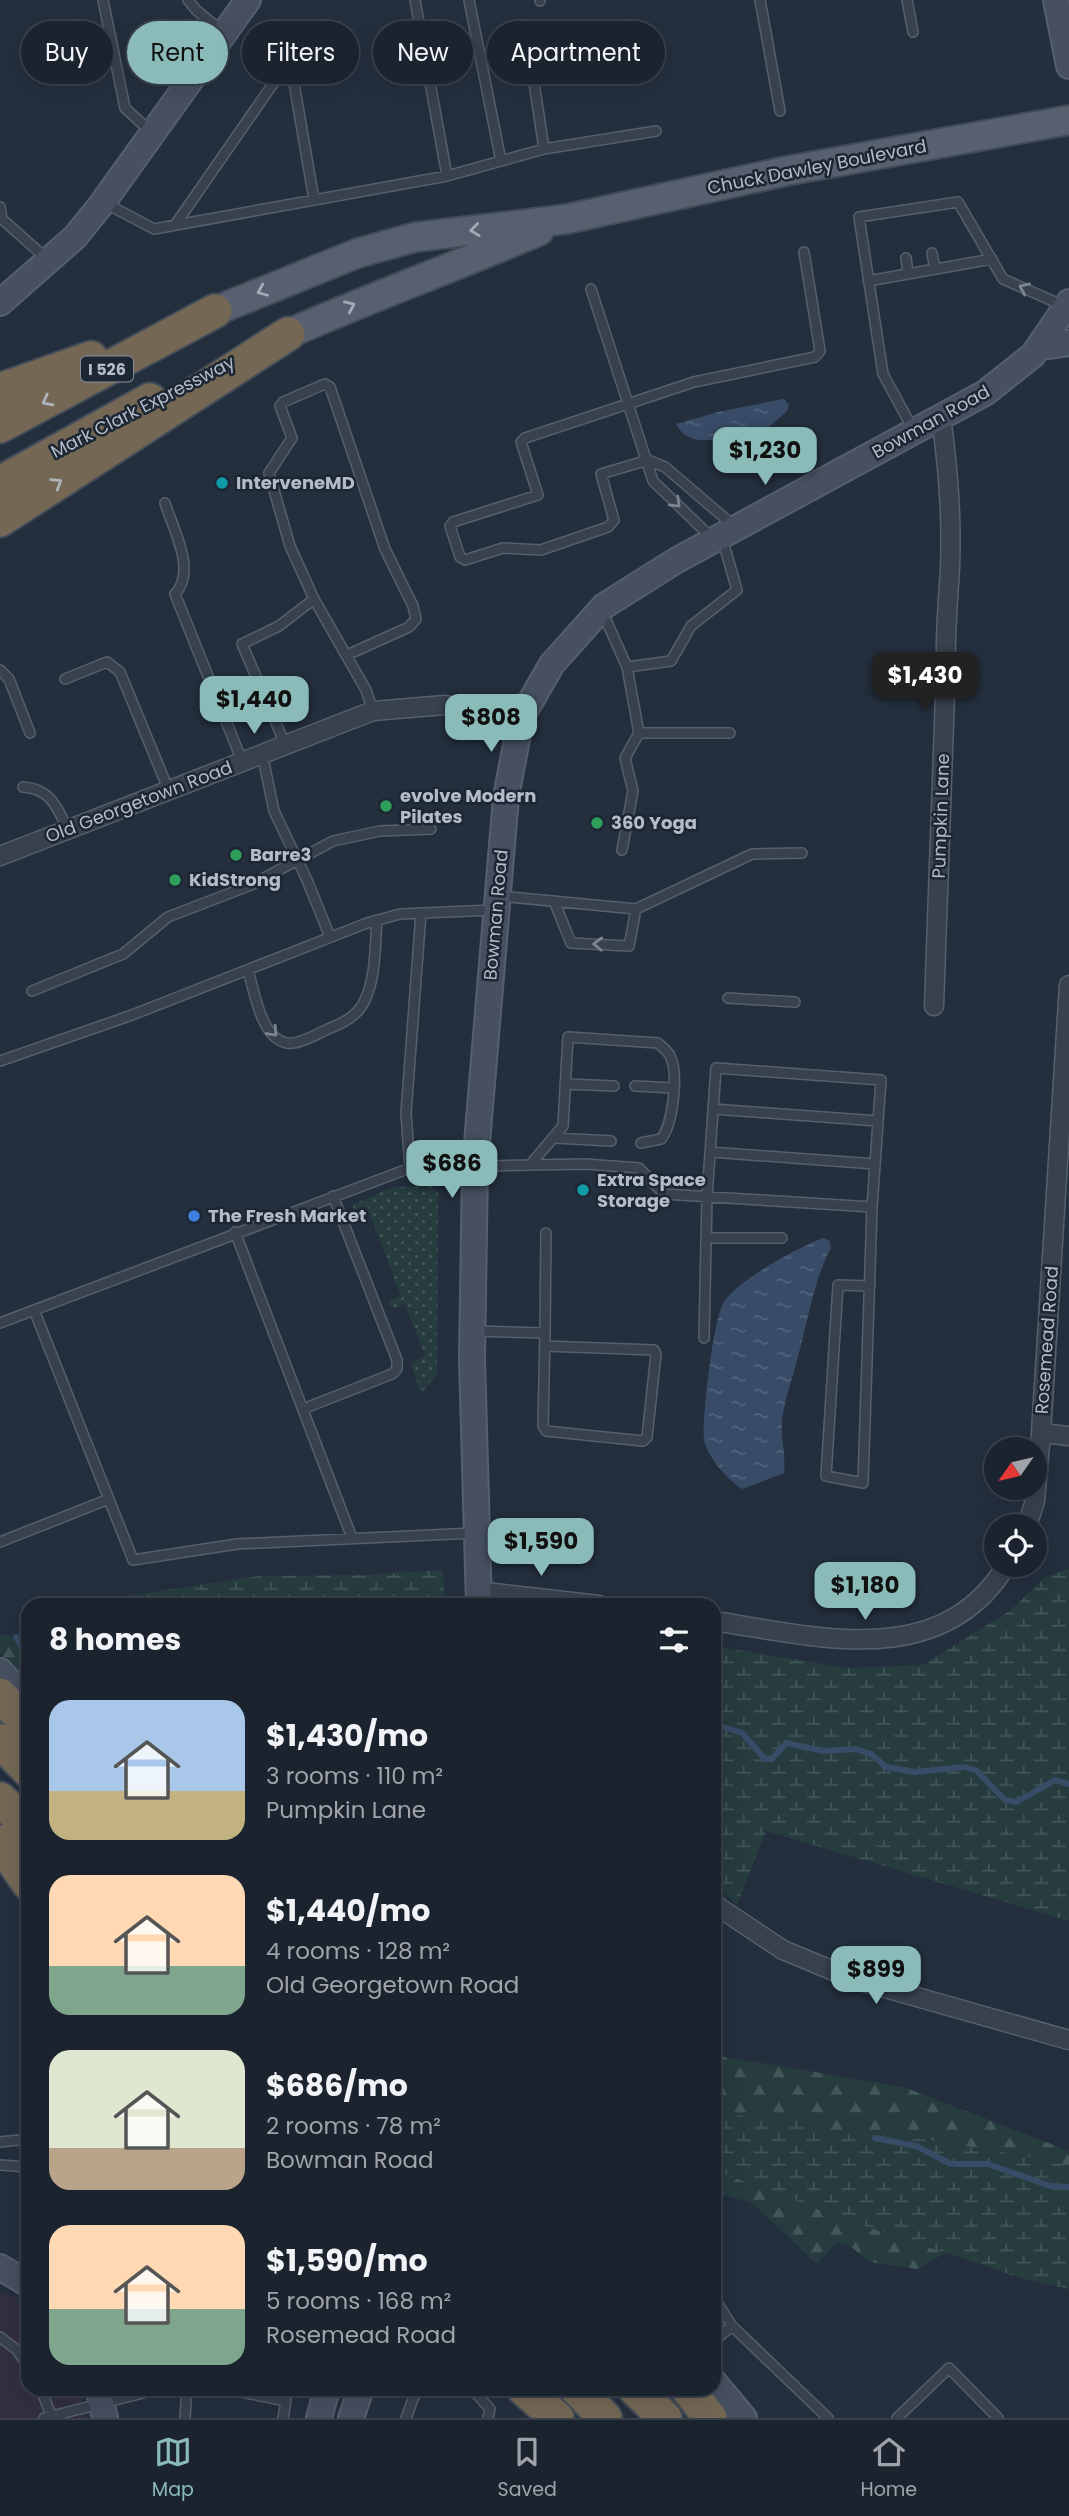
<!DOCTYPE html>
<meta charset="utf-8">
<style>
:root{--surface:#1b232e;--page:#282f3a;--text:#f1f3f6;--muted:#a0a4aa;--line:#39404a;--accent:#8bbbb9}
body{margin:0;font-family:Poppins,sans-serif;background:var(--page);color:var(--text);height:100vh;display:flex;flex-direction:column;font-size:26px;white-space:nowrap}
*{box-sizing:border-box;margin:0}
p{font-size:23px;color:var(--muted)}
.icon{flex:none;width:38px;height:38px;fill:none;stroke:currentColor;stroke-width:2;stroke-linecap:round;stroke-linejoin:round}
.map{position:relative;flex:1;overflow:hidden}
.drawer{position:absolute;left:21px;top:1598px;width:700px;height:798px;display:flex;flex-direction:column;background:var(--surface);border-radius:21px;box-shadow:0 7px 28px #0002,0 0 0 2px var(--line)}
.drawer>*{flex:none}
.guide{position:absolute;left:21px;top:21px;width:700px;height:63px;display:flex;gap:14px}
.needle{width:46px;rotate:236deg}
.fabs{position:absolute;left:984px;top:1437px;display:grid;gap:14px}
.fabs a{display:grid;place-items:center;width:63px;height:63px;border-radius:50%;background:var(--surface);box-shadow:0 7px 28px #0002,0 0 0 2px var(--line);font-size:35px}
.price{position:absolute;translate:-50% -60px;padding:0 16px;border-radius:14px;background:var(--accent);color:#111;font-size:23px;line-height:46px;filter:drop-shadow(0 2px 4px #0008)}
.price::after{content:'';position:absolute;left:50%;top:42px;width:21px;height:16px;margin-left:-10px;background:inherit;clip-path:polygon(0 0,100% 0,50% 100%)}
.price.selected{background:#222;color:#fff}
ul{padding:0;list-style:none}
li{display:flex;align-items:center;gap:21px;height:175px;padding:0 28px}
li span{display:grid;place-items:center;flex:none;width:196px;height:140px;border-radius:21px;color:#555}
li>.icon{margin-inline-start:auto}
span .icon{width:84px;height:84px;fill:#fffc;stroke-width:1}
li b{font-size:30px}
h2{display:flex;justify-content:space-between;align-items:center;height:84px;padding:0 28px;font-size:30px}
.chip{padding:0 24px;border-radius:32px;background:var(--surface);box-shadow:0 7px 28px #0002,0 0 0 2px var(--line);font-size:24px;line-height:63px}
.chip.selected{background:var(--accent);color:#111}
.dock{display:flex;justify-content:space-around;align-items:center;height:98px;border-top:2px solid var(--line);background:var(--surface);font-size:19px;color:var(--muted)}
.dock a{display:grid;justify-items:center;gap:4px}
.dock .selected{color:var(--accent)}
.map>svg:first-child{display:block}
</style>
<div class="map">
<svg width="1069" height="2418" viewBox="0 0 1069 2418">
<defs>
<pattern id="grass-dots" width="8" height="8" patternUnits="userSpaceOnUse" patternTransform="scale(1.75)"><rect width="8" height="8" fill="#263c3f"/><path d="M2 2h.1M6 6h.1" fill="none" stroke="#435659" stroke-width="1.8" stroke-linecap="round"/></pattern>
<pattern id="forest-firs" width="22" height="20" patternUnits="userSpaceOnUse" patternTransform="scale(1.75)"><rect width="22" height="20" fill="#263c3f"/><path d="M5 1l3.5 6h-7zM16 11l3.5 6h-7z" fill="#435659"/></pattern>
<pattern id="wetland-marsh" width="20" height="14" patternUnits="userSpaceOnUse" patternTransform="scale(1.75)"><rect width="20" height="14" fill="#263c3f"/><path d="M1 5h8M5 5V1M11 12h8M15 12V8" fill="none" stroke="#435659"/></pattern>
<pattern id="water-ripples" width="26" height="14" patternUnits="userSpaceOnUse" patternTransform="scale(1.75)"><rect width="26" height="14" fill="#394c67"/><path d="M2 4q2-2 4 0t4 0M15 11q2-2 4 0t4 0" fill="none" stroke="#53647b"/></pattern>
</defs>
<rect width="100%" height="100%" fill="#242f3e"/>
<path fill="#32303f" d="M0,2292L17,2299L28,2309V2389H81L87,2418H0Z"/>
<path fill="url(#grass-dots)" d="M431,1186L438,1193L437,1373L425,1390L420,1391L411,1364L425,1356L405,1304L394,1308L389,1305V1301L401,1296L367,1206L356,1211L352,1205L393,1187Z"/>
<path fill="url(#forest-firs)" d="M0,1634L28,1641V1683L0,1653Z
M714,2055L904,2087L1069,2151V2167L1053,2161L905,2136L836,2134L792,2116L755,2119L714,2109Z
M714,2170L850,2221L945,2253L917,2269L869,2262L849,2245L838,2242L817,2264L752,2203L714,2192Z"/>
<path fill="url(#wetland-marsh)" d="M1069,1569V1921L766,1831L737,1905L714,1884V1646L848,1668L923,1665L1011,1610L1045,1577Z
M443,1570L445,1605H87L93,1601L259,1576L364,1575Z
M714,2109L755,2119L792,2116L836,2134L905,2136L1053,2161L1069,2167V2289L1024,2279L850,2221L714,2170Z"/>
<path fill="url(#water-ripples)" d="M784,399L789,405L787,411L768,428L761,458L751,464H739L724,441C704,438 688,446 676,424L718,412Z
M823,1238L830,1241L831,1248C813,1281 808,1322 797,1360C792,1381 783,1402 782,1424C781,1440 786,1456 784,1473L743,1489C730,1483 706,1455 704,1440C702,1418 713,1319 724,1302C741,1278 795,1249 823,1238Z"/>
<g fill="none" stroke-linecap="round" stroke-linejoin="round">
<path stroke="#394c67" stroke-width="6" d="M16,1637L28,1658
M714,1724L742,1733L765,1759H772L786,1743L824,1751L856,1749L871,1754L886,1767L915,1772L965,1767L977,1771L1005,1800L1017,1802L1055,1780L1069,1784
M875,2138L916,2146L951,2164H988L1050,2186L1069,2187"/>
<defs>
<path id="lane" d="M103,0L125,108L151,132
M188,0L196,10L223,32
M415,0L447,176L544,149L656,131
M469,0L501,161
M540,0V1
M760,0L780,111
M907,0L913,32
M59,46L111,37
M544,149L530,56L544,30
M105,203L154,229L447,176
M0,207L2,219L48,260
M175,225L284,68L294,83L314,200
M932,253L935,269
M906,258L908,273
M868,281L992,259
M591,289L653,481L713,539
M914,431L883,374L859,217L958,202L1003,279L1064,306
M165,503C173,529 197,571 175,594L242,761
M734,526L665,467L648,460L601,474L614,520L608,527L541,550L503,548L465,560L460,557L450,526L453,522L538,495L521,442L525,438L694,382L815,357L820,351L804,252
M314,599L290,546L269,473L292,438L280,406L283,402L325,384L330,387L385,549L413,606L416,619L409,627L347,655
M602,611L627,667L639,733L625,758L633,791L622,850
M627,667L671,661L691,626L737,590L722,538
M0,670L9,679L30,733
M65,679L107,662L120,672L169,791
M639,733H730
M285,744L242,644L279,626L314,599L366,690L373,711
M262,753L274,811L307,880L330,937
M23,787C51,789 57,807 68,830
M499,896L636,909L752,854L802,853
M554,901L571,943L629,946L636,909
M248,970C254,990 261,1039 287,1043C299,1045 317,1034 328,1029C343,1023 358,1016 365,1000C376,977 375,945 377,920
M32,991L123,954L168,917L251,885L333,841L380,831L431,829
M728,998L795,1002
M0,1061L132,1015L367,923L400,914L493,910
M565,1084L614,1086
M635,1086L673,1088
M713,1109L878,1121
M555,1138L611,1141
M710,1152L875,1164
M530,1165L585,1164L639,1168L664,1194L872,1207L863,1483L826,1476L838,1285L870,1286
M410,1168L406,1113L421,913
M235,1232L352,1538
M706,1238H782
M34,1310L133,1560L237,1544L474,1533
M0,1323L410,1168L530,1165L563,1126L568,1037L658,1043C662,1047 668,1051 670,1056C679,1073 673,1125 661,1139L641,1143
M475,1331L545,1333L543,1426L546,1431L643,1441L647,1437L656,1354L654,1350L545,1346
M545,1333L546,1233
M704,1338L707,1197L716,1068L881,1080L872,1207
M303,1409L392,1374L397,1369V1360L333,1196
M0,1542L109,1499
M0,2142L28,2139
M0,2165L28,2167
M714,2298L732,2326L828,2418
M0,2337L17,2350L28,2366
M714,2341L732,2326
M41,2389L52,2418
M226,2389L286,2401L283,2418
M472,2389L490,2409L488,2418
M44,2418L159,2389
M185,2418L187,2389
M406,2418L417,2389
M897,2418L949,2368L998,2418"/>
<path id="street" d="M0,856L373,711L445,705L521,718
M934,1006L946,666C945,632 948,602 950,568C952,518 948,466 941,417
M1041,1433L1069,1436
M1027,1526L1035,1501L1041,1433L1069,985
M478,1591L599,1605
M714,1621C815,1636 942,1673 1007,1564
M714,1904L783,1950L853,1979L1069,2040"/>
<path id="secondary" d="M1056,0L1069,66
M0,303L75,237L101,205L248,0
M1041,347L1069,343
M479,1605L472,1359L475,1167L506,797L521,718L552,664L604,606L677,560L985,393L1033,355L1069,302
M0,1671L28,1701
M0,2267L28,2284
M714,2382L744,2418
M98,2389L105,2418
M319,2418L327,2389
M351,2418L361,2389"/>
<path id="primary" d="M215,311L358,253L416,237L567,219L786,171L1069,120
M288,334C371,297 455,267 539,231"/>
<path id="highway" d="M0,390L91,358
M0,426L215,311
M0,483L150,400
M0,520L288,334
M0,1695L28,1725
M0,1741L28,1770
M0,1799L28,1827
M0,1842L28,1883
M524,2389L557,2418
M577,2389L605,2418
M635,2389L665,2418
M688,2389L710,2418"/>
</defs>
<use href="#lane" stroke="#565f6c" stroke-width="12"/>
<use href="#street" stroke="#565f6c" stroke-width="21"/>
<use href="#secondary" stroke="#565f6c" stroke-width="28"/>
<use href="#primary" stroke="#414a57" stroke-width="32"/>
<use href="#highway" stroke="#434c59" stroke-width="37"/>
<use href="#lane" stroke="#38414e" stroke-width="9"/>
<use href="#street" stroke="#38414e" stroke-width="18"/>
<use href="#secondary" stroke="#465061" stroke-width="24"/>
<use href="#primary" stroke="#56606e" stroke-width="28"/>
<use href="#highway" stroke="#746855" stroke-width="33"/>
</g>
<defs><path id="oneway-chevron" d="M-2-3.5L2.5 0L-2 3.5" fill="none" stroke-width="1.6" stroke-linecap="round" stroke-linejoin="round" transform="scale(1.75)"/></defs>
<g stroke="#a1aab7">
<use href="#oneway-chevron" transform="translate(475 230) rotate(173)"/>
<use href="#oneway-chevron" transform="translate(262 291) rotate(157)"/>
<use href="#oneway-chevron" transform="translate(350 306) rotate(-24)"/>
</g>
<g stroke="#7c8592">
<use href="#oneway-chevron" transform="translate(1024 288) rotate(-156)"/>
<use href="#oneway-chevron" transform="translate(676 503) rotate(44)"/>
<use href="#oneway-chevron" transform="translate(598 944) rotate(-178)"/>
<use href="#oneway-chevron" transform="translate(273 1032) rotate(47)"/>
</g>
<g stroke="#aeb4bd">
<use href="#oneway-chevron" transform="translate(47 401) rotate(152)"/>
<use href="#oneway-chevron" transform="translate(57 483) rotate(-32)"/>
</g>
<g fill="#0f9aa8" stroke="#1d2633" stroke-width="2.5">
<circle cx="222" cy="483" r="7"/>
<circle cx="583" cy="1190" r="7"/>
</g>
<g fill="#2e9e5b" stroke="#1d2633" stroke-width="2.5">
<circle cx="386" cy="806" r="7"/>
<circle cx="597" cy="823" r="7"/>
<circle cx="236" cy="855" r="7"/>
<circle cx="175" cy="880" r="7"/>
</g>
<circle fill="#3f7fe0" stroke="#1d2633" stroke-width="2.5" cx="194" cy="1216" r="7"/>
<g text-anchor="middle" stroke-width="5" stroke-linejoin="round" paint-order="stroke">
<rect fill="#1d2633" stroke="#878f9c" stroke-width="2" x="81" y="356.5" width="52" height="25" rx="5"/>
<g font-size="16" font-weight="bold" fill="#b4bcc9">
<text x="107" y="375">I 526</text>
</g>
<g font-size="18" fill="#b4bcc9" stroke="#1d2633">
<text transform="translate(817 167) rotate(-11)" y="6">Chuck Dawley Boulevard</text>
<text transform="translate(143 407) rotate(-27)" y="6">Mark Clark Expressway</text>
<text transform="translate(931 422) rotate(-29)" y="6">Bowman Road</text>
<text transform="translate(139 802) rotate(-21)" y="6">Old Georgetown Road</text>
<text transform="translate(941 816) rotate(-88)" y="6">Pumpkin Lane</text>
<text transform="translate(496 915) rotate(-85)" y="6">Bowman Road</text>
<text transform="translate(1047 1340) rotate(-86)" y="6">Rosemead Road</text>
</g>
<g font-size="18" font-weight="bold" fill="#b4bcc9" stroke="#1d2633" text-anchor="start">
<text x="236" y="489">InterveneMD</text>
<text x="400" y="802">evolve Modern<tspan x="400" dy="21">Pilates</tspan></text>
<text x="611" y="829">360 Yoga</text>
<text x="250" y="861">Barre3</text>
<text x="189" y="886">KidStrong</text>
<text x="597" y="1186">Extra Space<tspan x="597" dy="21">Storage</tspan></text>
<text x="208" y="1222">The Fresh Market</text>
</g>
</g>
</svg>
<div class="fabs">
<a><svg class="needle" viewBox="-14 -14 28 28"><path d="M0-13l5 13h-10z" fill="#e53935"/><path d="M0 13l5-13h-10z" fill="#a0a4aa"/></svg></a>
<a><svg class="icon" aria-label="locate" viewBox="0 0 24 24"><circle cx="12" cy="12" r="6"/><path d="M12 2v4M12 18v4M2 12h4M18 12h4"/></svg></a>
</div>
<b class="price" style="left:765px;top:487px">$1,230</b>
<b class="price selected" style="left:925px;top:712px">$1,430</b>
<b class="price" style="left:254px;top:736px">$1,440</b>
<b class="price" style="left:491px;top:754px">$808</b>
<b class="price" style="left:452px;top:1200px">$686</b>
<b class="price" style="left:541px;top:1578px">$1,590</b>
<b class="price" style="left:865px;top:1622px">$1,180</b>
<b class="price" style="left:876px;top:2006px">$899</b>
<div class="guide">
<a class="chip">Buy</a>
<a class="chip selected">Rent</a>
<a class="chip">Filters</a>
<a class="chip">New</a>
<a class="chip">Apartment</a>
</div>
<section class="drawer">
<h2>8 homes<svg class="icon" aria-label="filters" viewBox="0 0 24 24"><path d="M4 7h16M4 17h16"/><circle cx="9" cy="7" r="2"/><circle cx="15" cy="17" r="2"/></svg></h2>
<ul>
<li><span style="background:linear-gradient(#a9c7e8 65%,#c2b280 0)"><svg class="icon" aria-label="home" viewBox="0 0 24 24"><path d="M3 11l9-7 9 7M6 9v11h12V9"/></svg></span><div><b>$1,430/mo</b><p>3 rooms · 110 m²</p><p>Pumpkin Lane</p></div></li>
<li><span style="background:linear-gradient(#ffd9b3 65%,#7fa58c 0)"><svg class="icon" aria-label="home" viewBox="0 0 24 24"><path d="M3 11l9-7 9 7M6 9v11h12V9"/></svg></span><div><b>$1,440/mo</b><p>4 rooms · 128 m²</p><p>Old Georgetown Road</p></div></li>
<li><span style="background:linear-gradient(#dfe7d0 70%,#b9a48a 0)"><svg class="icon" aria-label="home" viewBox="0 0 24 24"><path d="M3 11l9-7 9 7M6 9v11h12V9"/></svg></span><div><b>$686/mo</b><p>2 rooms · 78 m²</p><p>Bowman Road</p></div></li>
<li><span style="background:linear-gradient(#ffd9b3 60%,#7fa58c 0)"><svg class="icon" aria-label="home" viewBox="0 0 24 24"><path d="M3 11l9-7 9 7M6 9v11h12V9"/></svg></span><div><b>$1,590/mo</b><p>5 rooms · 168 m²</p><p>Rosemead Road</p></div></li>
</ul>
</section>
</div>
<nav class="dock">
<a class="selected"><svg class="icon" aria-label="map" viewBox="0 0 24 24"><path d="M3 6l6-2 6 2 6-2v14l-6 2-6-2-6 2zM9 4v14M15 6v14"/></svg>Map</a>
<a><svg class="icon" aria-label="saved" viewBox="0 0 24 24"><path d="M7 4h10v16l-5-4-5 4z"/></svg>Saved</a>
<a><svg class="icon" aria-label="home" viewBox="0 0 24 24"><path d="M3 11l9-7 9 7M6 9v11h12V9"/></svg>Home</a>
</nav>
